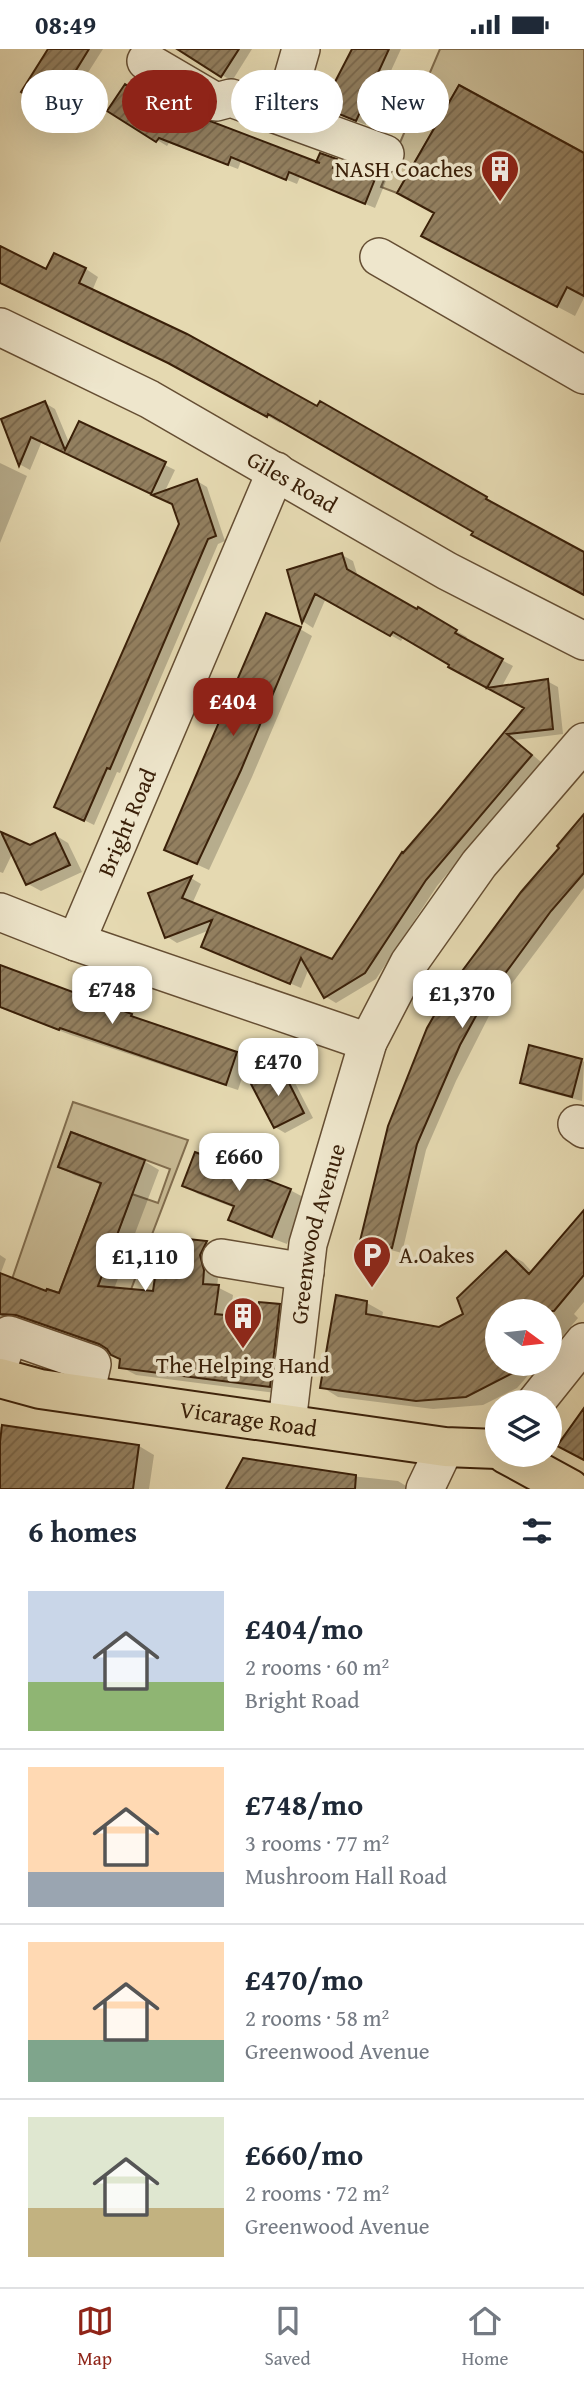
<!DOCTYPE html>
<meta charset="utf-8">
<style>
:root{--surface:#fff;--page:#f6f6f7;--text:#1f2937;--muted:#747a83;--line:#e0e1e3;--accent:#8f2418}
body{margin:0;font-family:"Gentium Book Plus",serif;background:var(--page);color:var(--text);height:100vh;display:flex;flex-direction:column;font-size:26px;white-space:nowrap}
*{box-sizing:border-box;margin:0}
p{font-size:23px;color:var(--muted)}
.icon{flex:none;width:38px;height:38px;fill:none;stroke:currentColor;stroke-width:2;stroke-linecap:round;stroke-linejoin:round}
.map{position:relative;height:1440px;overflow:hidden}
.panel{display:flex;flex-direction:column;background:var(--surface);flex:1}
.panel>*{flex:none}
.guide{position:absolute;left:21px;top:21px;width:542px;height:63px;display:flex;gap:14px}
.needle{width:46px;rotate:105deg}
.fabs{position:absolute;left:485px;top:1250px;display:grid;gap:14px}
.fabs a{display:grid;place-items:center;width:77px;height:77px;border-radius:50%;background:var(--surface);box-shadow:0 7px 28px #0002;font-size:35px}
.price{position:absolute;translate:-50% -60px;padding:0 16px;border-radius:14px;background:#fff;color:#222;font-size:23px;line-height:46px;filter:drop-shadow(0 2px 4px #0008)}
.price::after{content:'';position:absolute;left:50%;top:42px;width:21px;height:16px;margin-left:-10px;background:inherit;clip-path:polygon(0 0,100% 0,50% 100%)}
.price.on{background:var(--accent);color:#fff}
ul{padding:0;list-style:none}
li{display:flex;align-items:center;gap:21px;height:175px;padding:0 28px}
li+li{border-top:2px solid var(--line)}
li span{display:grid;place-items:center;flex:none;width:196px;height:140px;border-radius:0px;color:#555}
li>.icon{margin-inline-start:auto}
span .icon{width:84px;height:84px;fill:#fffc;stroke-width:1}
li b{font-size:30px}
h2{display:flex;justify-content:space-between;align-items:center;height:84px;padding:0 28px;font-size:30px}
.tag{padding:0 24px;border-radius:32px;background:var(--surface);box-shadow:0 7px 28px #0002;font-size:24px;line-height:63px}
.tag.on{background:var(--accent);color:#fff}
.status{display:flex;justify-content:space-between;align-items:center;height:49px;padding:0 35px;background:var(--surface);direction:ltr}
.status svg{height:19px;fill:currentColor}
.dock{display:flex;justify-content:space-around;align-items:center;height:98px;border-top:2px solid var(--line);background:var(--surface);font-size:19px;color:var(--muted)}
.dock a{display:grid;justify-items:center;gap:4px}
.dock .on{color:var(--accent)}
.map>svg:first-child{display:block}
</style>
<div class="status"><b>08:49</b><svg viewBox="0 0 49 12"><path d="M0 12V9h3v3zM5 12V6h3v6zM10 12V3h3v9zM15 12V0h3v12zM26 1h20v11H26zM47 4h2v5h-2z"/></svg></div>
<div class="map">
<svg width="584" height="1440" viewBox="0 0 584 1440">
<defs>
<pattern id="building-hatch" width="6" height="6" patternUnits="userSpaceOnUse" patternTransform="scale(1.75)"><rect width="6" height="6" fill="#938060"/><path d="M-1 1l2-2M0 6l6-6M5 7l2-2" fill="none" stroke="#79684d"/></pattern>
</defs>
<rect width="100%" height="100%" fill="#e5d9b1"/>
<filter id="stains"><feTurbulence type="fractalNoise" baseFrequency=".00286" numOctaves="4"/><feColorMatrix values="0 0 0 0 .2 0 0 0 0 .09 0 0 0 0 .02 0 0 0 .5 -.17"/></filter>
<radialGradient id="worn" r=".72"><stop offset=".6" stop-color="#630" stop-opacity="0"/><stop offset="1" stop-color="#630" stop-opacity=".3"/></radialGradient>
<path fill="#c8ba94" stroke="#816d4e" stroke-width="2" d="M440,0H584V104L459,36L397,144L381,138Z
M73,1053L188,1091L106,1306L87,1297L100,1262L90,1258L132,1145L158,1154L170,1120L71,1083L58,1118L101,1134L59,1244L47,1240L33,1278L0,1265Z"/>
<path fill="#0003" d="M51,0H103L61,66L52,60Z
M200,0H252L232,32L194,9Z
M352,0H401L366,76L334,63Z
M154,55L196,74L325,118L321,106L336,112L346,117L342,125L354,129L359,120L386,132L375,159L300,128L297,135L241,112L238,120L169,94L167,97L110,62Z
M584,106V249L575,267L440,196Z
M0,199L47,222L55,206L86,220L98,228L92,242L318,359L321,355L584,505V545L282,371L280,374L183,320L0,233Z
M45,354L55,360L70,396L80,374L175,421L164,444L197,432L207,438L225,492L218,495L120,724L117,723L94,776L64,761L181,475L174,455L42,392L30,421L21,416L3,371Z
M0,414L27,427L0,494Z
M342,506L353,512L358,528L418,562L419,560L467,588L465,591L513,617L501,639L547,632L558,638L563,685L515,691L541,713L437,837L376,930L336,954L326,948L309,919L301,939L203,897L210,881L177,894L166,887L150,845L191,829L201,835L192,855L332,913L404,806L526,659L450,617L451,615L404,587L401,592L326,549L313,579L304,573L289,522Z
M300,580L312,587L252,728L209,821L178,807Z
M584,768V839L492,961L456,1032L426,1101L402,1204L372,1196L362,1191L429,980Z
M0,785L30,798L55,786L68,794L82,823L41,842L28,835L13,803L3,824L0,823Z
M0,917L131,966L142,973L237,1005L248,1011L238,1041L71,986L0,959Z
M581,1011L584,1013L582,1052L532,1039L522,1034Z
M282,1022L292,1028L313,1069L285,1084L275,1078Z
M144,1112L159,1121L114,1240L154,1244L162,1189L207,1194L221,1202L214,1215L218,1230L217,1238L233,1246L230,1268L258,1271L279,1257L294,1265L284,1345L136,1326L121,1318L122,1311L106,1299L31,1273L15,1272L0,1298V1206L6,1210L0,1226L47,1245L60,1247L102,1136L74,1126L60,1117Z
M184,1136L290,1141L305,1149L287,1195L245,1179L231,1171L235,1159L198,1145Z
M584,1162V1253L574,1265L578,1269L550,1302V1262H497V1314H539L517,1339L483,1356L433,1360L338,1348L322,1338L367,1254L383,1263L382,1269L439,1279L465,1265L507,1204L523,1213L533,1224Z
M0,1378L139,1397L154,1406L149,1440H0Z
M341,1426L398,1432L411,1440H228Z"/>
<path fill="url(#building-hatch)" stroke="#3a2009" stroke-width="2" d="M48,0H89L51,62L21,43Z
M177,0H239L221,28Z
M352,0H389L356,72L322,58Z
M125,35L153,53L156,47L195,72L197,67L320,114L316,113L320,104L337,110L333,119L353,127L358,117L377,125L365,155L289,123L286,131L231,108L228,116L159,89L156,93L107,62Z
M459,36L584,104V247L567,238L557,258L421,187L434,164L397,144Z
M0,197L46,220L54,204L86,219L79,234L187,285L317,357L320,352L487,448L486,450L584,503V546L471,486L473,483L268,365L267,368L168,314L0,234Z
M45,352L65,401L79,372L166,413L151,445L31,388L19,417L1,370Z
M197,430L216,487L208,490L110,720L107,719L84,772L54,758L179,475L172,455L152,446Z
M342,504L347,520L417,560L418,558L457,581L455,584L503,610L487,639L548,630L553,680L507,685L532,706L426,831L365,924L324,949L301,909L290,935L201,898L212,871L165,889L148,844L192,827L182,849L332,910L402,803L403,804L440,761L524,659L448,618L449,616L393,583L390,587L315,545L302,574L287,521Z
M266,564L301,578L241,721L197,815L164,801Z
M584,765V824L551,862L482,956L460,996L417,1095L392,1199L360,1192L388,1077L427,979L451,937L521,843L559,799L557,797Z
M1,783L30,796L55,784L70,816L26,836Z
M0,916L132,965L131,967L237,1003L226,1036L60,979L59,981L0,958Z
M529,996L582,1010L572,1048L520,1034Z
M282,1020L304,1064L274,1079L251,1035Z
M71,1083L145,1111L98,1237L153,1242L161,1187L207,1192L200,1206L204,1221L203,1235L219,1236L215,1265L257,1269L259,1253L280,1255L270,1338L119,1319L120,1310L111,1306L107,1300L99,1295L16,1266L0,1265V1224L46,1242L47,1240L59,1244L101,1134L58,1118Z
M195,1103L291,1140L272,1188L228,1171L234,1157L182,1137Z
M584,1161V1226L554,1262H497V1314H532L466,1348L416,1352L320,1339L336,1246L367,1252L366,1265L439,1278L463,1265L457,1249L506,1202L529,1225Z
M584,1359V1411L557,1397Z
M2,1376L139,1396L133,1440H0V1393Z
M243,1409L356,1426L355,1440H226Z"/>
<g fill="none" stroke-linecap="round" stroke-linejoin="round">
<defs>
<g id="minor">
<path d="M146,12L216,53L231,49L385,105"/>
<path d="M282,66L301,0"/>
<path d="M379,208L584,326"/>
<path id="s1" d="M0,278L149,350L447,522L584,592"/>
<path d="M0,863L76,893L368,993"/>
<path id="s2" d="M76,893L276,422"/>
<path d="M577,1075L584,1080"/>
<path d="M221,1209L305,1223"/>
<path d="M0,1313L9,1286L92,1315L85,1346"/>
<path d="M536,1353L584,1293"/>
<path id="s3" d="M287,1374L308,1195L368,993L409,914L479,815L584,693"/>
<path d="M425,1440L445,1398"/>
</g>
<g id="major">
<path id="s4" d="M0,1329L40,1340L445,1398L497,1400"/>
<path d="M506,1405L570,1440"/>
</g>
</defs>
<use href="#minor" stroke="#654e33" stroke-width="40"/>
<use href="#major" stroke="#3a2009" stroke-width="42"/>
<use href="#minor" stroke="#eee6cc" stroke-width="37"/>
<use href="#major" stroke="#e5d9b1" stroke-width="38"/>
</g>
<defs>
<symbol id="building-pin" viewBox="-11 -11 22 30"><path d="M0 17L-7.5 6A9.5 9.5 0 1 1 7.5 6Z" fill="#8f2418" stroke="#eee6cc"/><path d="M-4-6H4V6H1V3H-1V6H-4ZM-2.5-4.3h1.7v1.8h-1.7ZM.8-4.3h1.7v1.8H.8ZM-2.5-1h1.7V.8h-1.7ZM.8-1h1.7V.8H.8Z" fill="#fff"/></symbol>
<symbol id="parking-pin" viewBox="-11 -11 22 30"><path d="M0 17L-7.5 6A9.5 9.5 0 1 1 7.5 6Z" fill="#8f2418" stroke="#eee6cc"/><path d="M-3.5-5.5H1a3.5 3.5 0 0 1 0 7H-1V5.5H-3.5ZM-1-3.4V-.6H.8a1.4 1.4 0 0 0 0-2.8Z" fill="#fff"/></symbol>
</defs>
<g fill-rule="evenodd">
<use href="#building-pin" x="478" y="98" width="44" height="60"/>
<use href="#parking-pin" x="350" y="1184" width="44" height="60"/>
<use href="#building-pin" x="221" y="1245" width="44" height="60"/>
</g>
<g text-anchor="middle" stroke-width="7" stroke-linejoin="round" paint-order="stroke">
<g font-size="23" fill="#3a2009" stroke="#eee6cc" text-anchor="end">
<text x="473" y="128">NASH Coaches</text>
<text x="399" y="1214" text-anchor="start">A.Oakes</text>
<text x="243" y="1324" text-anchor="middle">The Helping Hand</text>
</g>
<g font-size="23" fill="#3a2009" stroke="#eee6cc">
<text dy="8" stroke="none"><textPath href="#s1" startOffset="331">Giles Road</textPath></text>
<text dy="8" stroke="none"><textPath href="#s2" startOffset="130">Bright Road</textPath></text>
<text dy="8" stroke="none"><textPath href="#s3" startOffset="192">Greenwood Avenue</textPath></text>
<text dy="8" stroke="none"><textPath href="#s4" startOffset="252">Vicarage Road</textPath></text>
</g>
</g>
<rect width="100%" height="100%" filter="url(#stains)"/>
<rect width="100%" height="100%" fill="url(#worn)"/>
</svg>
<div class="fabs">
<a><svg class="needle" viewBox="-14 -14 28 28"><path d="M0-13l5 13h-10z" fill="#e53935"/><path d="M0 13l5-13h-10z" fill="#747a83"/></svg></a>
<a><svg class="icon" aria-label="layers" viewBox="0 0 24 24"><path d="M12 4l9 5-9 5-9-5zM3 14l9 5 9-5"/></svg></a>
</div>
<b class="price on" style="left:233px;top:689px">£404</b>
<b class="price" style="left:112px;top:977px">£748</b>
<b class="price" style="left:462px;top:981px">£1,370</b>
<b class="price" style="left:278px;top:1049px">£470</b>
<b class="price" style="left:239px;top:1144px">£660</b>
<b class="price" style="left:145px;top:1244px">£1,110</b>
<div class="guide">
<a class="tag">Buy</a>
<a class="tag on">Rent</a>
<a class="tag">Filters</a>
<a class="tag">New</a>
</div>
</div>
<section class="panel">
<h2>6 homes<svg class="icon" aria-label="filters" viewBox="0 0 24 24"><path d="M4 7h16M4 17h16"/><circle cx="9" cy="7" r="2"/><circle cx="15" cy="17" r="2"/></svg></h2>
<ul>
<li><span style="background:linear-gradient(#c9d6e8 65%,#8fb573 0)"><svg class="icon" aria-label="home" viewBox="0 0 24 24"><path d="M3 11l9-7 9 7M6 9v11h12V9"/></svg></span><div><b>£404/mo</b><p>2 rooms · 60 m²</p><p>Bright Road</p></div></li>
<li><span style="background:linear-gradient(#ffd9b3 75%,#9aa5b1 0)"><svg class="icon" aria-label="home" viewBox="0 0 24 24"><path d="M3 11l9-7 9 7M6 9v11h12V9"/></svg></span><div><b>£748/mo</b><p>3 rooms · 77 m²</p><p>Mushroom Hall Road</p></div></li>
<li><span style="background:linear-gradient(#ffd9b3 70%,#7fa58c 0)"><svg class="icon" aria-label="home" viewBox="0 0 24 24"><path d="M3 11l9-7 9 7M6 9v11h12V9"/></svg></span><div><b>£470/mo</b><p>2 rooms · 58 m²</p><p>Greenwood Avenue</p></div></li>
<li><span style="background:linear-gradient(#dfe7d0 65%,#c2b280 0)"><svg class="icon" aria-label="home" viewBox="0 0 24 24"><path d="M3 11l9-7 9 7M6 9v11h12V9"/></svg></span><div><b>£660/mo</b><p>2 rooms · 72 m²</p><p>Greenwood Avenue</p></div></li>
</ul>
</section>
<nav class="dock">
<a class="on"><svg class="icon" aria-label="map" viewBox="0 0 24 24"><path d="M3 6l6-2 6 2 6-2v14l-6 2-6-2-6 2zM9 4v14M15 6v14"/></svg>Map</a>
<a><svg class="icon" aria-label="saved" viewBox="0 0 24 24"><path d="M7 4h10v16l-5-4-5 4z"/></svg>Saved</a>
<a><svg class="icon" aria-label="home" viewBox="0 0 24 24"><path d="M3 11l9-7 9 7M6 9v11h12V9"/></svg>Home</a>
</nav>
